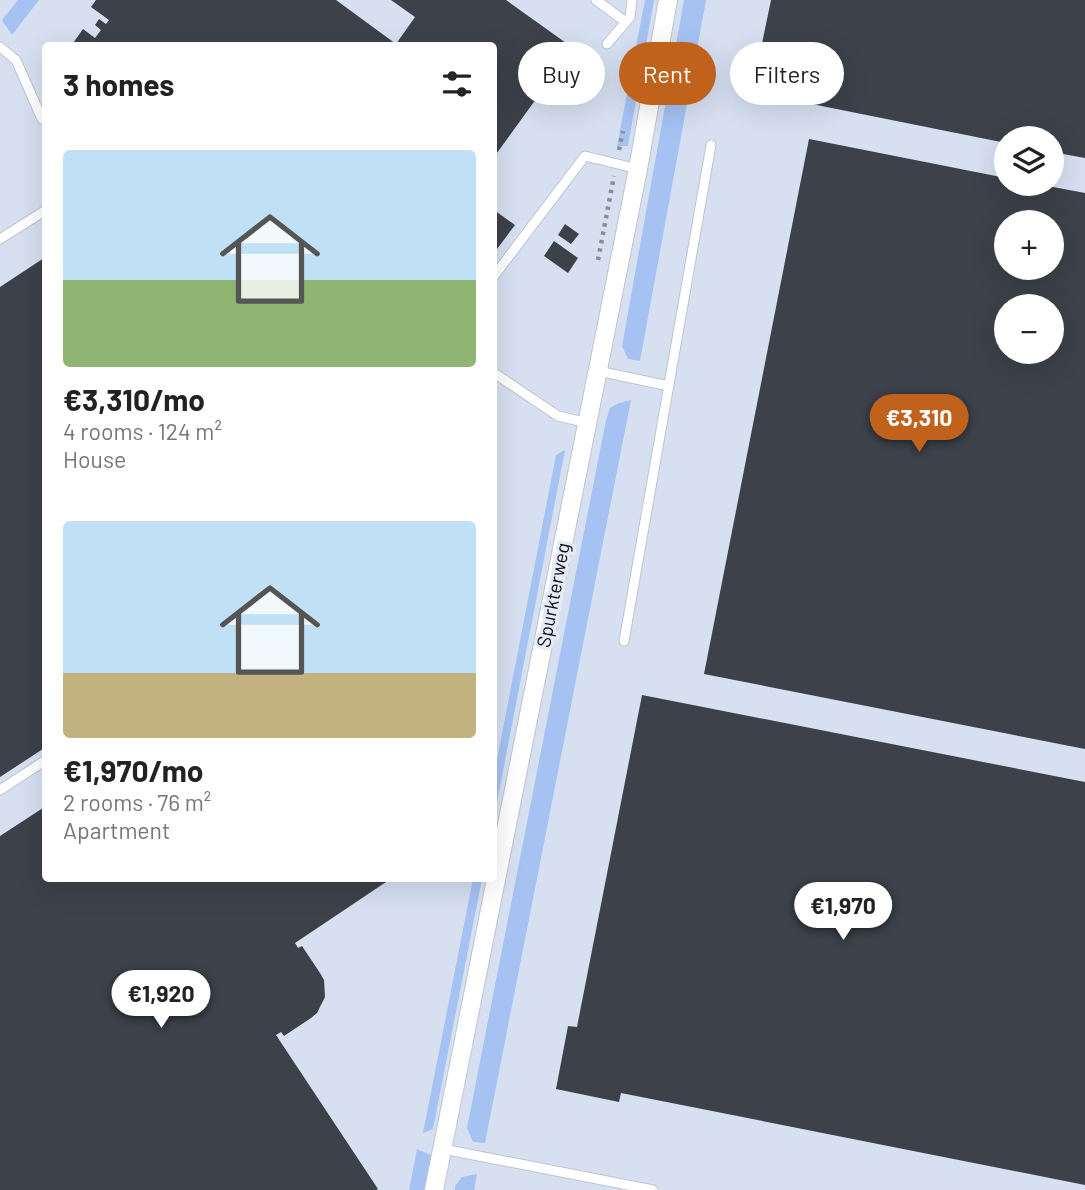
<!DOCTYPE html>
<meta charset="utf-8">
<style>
:root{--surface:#fff;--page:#f2f2f2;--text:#222;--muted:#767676;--accent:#c1621c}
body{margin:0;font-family:Barlow,sans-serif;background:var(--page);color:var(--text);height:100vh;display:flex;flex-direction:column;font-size:26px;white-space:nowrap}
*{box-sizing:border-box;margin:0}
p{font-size:23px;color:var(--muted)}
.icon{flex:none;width:38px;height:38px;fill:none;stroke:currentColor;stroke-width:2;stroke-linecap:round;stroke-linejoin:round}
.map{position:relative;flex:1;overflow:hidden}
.side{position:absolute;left:42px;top:42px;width:455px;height:840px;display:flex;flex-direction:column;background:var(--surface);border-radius:7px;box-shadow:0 7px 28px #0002}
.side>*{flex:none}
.guide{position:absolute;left:518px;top:42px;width:462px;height:63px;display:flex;gap:14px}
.fabs{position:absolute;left:994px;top:126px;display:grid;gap:14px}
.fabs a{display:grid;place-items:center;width:70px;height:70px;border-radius:50%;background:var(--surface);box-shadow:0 7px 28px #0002;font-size:35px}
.price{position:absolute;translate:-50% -60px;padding:0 16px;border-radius:24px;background:#fff;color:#222;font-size:23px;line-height:46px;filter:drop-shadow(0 2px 4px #0008)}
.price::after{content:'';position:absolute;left:50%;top:42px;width:21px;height:16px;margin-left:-10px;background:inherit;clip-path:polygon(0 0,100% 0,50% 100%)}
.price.selected{background:var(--accent);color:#fff}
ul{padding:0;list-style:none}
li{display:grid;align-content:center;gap:14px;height:371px;padding:0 21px}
li span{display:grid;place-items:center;height:217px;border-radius:7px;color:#555}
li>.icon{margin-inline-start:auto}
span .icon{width:126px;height:126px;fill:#fffc;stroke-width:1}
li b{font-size:30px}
h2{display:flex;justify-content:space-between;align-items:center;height:84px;padding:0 21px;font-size:30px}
.tag{padding:0 24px;border-radius:32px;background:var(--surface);box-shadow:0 7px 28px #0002;font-size:24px;line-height:63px}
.tag.selected{background:var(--accent);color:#fff}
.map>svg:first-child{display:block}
</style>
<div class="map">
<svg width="1085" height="1190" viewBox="0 0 1085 1190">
<rect width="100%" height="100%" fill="#e5ebf6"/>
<path fill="#d6e0f1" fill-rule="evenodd" d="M0,0H1085V1190H0ZM46,46H494V878H46ZM1006,138H1052V184H1006ZM1006,222H1052V268H1006ZM1006,306H1052V352H1006Z"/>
<path fill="#a5c2f3" d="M18,0H39L12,35L2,20Z
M645,0H654L628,146H617Z
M684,0H706L640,361L628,359L622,346Z
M631,400L485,1143L473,1142L467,1128L606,420L610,408L619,403Z
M565,450L494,818V775L556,455Z
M473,879H482L433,1129L423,1133Z
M417,1149L431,1155L424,1190H409Z
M477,1174L474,1190H455V1186L462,1177Z"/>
<path fill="#3c414a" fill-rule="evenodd" d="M96,0H336L396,44L415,17L391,0H506L573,48L494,157V46H71L83,29L95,38L101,30L95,25L99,19L106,24L109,20L91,7Z
M771,0H1085V158L1052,152V138H1006V143L752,92Z
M809,139L1006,178V184H1037L1085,193V749L704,674ZM1006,222H1052V268H1006ZM1006,306H1052V352H1006Z
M494,210L515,225L494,253Z
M565,224L579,234L571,244L558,235Z
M554,241L578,258L568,273L544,256Z
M44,258L46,260V747L0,777V287Z
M642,695L1085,782V1185L621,1093L619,1102L556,1089L568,1026L577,1027Z
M46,806V878H392L295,943L298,948L302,946L320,973L324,980L325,997L317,1013L311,1018L284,1036L281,1032L276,1035L378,1189L376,1190H0V836Z"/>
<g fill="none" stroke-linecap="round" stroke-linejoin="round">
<defs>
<path id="lane" d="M596,0L626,22
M607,44L630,17L632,0
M0,47L16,60L42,119L46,121
M0,239L46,210
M494,276L585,156L638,169
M598,371L669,386
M494,373L558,416L588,423
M624,641L711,145
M0,790L46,760
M443,1149L653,1190"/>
<path id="street" d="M434,1190L638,169L668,0"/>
</defs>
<use href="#lane" stroke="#bec4ce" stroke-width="11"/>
<use href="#street" stroke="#bec4ce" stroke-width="20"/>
<path stroke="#8a8f97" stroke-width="4.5" stroke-dasharray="3.5 5" stroke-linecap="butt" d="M619,150L623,131
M598,260L614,176"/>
<use href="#lane" stroke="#fff" stroke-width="9"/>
<use href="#street" stroke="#fff" stroke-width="18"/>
</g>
<g text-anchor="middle" stroke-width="7" stroke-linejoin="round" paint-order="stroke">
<g font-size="19" fill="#0b0d11" stroke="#e5ebf6">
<text transform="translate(553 595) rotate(-79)" y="7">Spurkterweg</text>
</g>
</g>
</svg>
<div class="fabs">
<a><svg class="icon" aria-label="layers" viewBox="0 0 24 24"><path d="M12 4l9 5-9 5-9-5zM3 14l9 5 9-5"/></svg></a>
<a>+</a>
<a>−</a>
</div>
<b class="price selected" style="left:919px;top:454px">€3,310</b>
<b class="price" style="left:843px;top:942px">€1,970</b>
<b class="price" style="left:161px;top:1030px">€1,920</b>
<div class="guide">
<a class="tag">Buy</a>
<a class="tag selected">Rent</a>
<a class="tag">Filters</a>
</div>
<section class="side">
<h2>3 homes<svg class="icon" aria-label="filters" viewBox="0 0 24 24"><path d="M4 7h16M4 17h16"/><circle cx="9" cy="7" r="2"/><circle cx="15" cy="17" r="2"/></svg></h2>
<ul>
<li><span style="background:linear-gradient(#bfe0f5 60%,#8fb573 0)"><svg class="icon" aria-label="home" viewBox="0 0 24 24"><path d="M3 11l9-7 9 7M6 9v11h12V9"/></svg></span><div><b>€3,310/mo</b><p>4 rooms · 124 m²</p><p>House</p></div></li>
<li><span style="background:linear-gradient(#bfe0f5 70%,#c2b280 0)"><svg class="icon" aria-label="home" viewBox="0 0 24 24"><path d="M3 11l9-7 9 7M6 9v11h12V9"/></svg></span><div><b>€1,970/mo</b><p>2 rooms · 76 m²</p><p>Apartment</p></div></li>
</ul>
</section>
</div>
